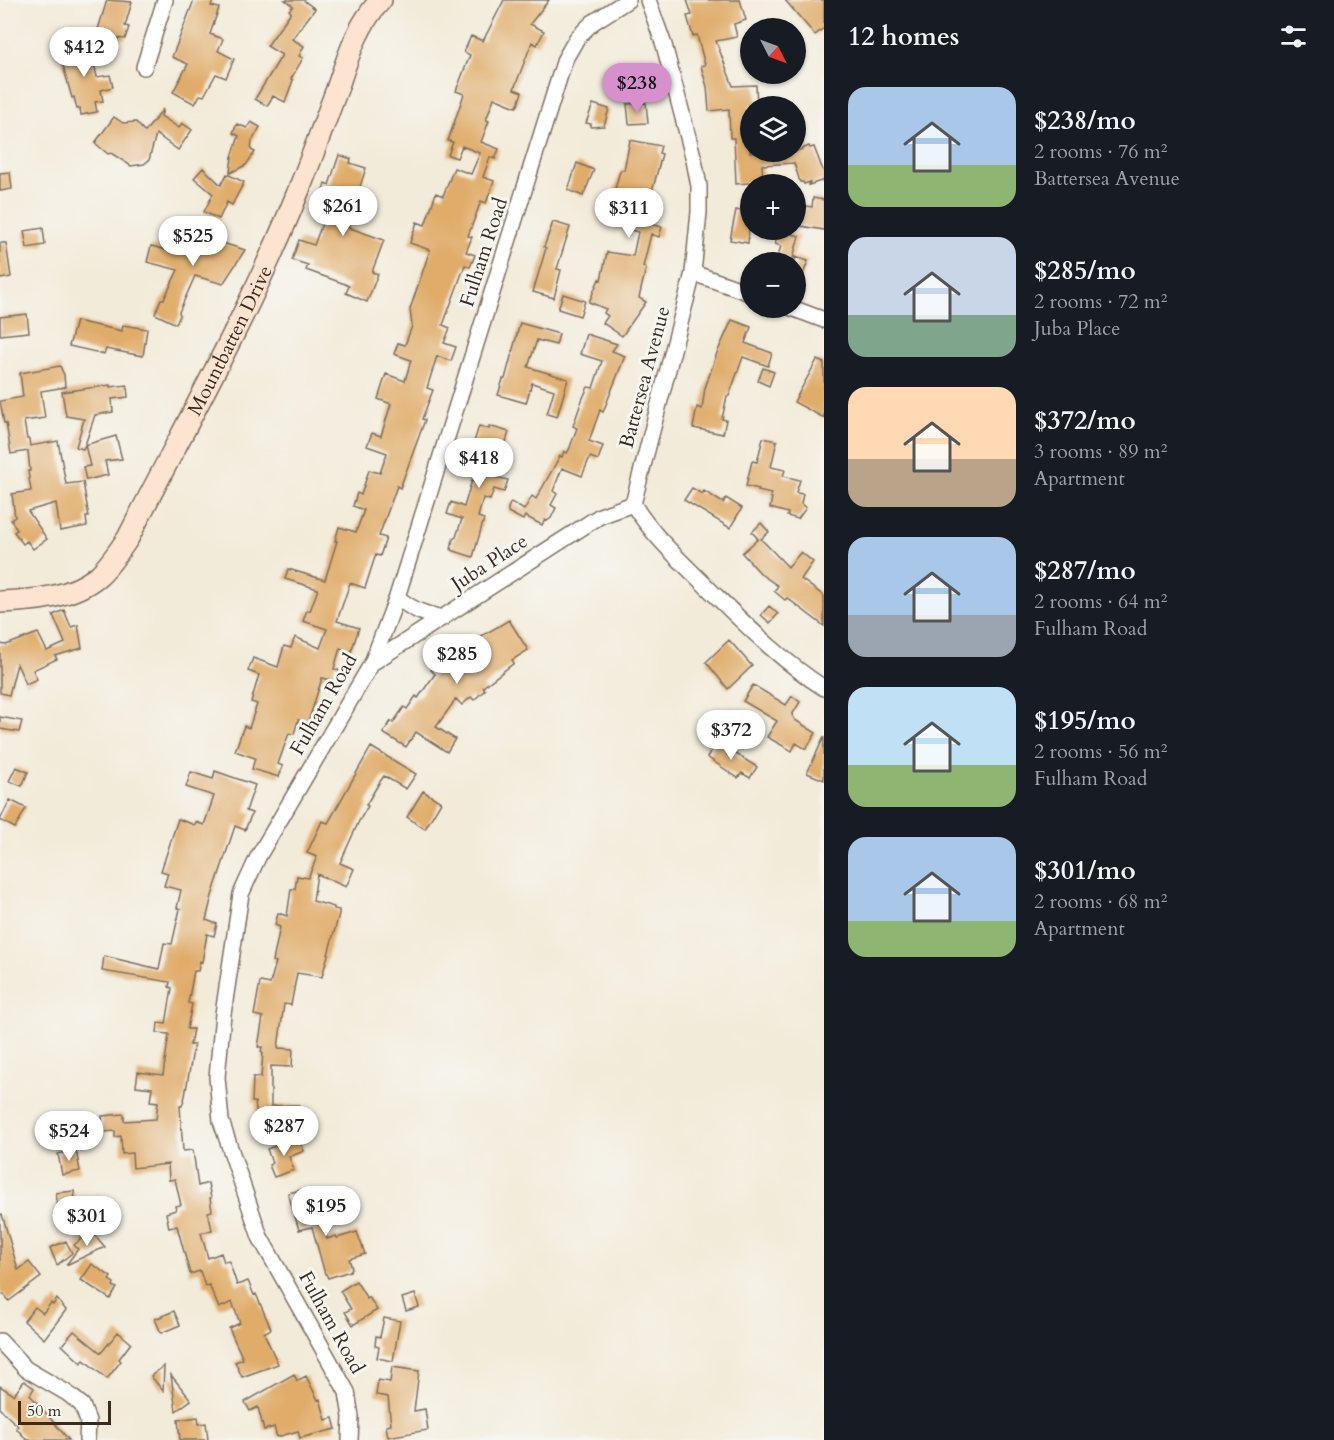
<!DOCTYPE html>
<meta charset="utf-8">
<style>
:root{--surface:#171b24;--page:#20242c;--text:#f1f3f6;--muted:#9ea1a6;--accent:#d690ce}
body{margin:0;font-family:Cardo,serif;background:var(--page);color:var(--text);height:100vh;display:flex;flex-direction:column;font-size:22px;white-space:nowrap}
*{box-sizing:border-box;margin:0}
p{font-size:20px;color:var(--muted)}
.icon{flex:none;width:33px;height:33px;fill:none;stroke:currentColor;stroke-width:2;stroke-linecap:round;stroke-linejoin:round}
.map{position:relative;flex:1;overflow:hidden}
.panel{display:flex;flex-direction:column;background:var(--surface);width:510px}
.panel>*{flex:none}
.needle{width:39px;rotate:132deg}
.buttons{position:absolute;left:740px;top:18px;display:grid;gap:12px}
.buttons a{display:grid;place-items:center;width:66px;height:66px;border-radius:50%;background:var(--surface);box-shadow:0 2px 4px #0004;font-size:30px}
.scale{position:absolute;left:18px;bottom:15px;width:93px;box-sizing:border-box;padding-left:6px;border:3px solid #3b2a1e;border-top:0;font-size:16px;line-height:21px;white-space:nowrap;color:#3b2a1e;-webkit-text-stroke:4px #f6f6f2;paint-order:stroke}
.price{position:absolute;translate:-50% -51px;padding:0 14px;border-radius:21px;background:#fff;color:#222;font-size:20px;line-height:39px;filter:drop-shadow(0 2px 3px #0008)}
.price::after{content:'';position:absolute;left:50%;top:36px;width:18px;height:14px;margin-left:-9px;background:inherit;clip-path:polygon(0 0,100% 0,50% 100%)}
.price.active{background:var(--accent);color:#111}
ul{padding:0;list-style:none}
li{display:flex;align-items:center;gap:18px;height:150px;padding:0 24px}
li span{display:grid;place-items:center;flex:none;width:168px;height:120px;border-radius:18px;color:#555}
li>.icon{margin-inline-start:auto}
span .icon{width:72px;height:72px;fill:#fffc;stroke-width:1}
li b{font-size:26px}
h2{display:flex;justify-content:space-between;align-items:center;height:72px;padding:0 24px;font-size:26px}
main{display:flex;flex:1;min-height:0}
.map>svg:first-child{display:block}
</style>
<main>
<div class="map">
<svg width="824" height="1440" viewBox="0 0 824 1440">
<rect width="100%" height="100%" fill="#f6f6f2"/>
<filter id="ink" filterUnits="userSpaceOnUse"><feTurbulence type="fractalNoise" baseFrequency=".0167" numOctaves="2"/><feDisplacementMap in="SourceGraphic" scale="12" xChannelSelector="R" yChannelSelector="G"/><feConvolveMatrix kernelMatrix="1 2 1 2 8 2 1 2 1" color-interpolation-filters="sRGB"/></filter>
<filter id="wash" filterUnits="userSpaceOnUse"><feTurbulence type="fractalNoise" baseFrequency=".008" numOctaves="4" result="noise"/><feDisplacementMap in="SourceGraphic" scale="24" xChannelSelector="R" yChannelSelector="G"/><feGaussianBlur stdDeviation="1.35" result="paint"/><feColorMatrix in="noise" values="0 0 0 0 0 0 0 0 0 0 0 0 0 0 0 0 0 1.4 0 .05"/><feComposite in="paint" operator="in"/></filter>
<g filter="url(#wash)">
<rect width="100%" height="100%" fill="#f3ebd9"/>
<g id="blocks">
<path fill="#e0ac69" d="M107,0L132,2L125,26L129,27L125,39L118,38L114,54L92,49Z
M194,0H213L211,6L219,8L210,34L223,39L218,51L234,59L226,78L216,74L204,96L200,95L195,104L173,92L188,64L172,57Z
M285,0H303L315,9L292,39L304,46L299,56L303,58L291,79L293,80L285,102L273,96L267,106L255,99L282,55L267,46L291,12L289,10L293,6Z
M504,0H549L530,24L544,31L537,45L532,42L514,89L522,92L518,105L516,107L494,98L486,120L489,121L481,142L499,149L495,159L490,157L483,177L494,181L486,203L481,201L468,236L472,237L466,252L475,255L470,267L465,265L443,325L450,328L444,343L456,347L451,361L437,356L427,388L433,390L422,419L425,420L400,488L397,486L379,536L386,538L380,556L376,555L374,560L365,588L350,583L337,621L359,628L351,652L340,648L334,669L339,670L336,681L322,678L308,723L298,720L294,734L289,733L278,764L283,766L279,777L252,769L255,758L235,751L244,726L249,728L257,704L251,702L259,675L248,671L253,658L278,667L284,646L291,648L295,637L320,648L327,629L303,621L307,610L310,611L318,589L285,579L288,569L325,580L337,541H335L339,527L356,532L364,510L353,506L357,493L361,495L369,470L380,473L387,453L367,446L372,433L381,436L391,404L378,399L386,374L405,381L411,360L394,354L398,343L405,345L412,326L410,309L430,250L410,243L417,222L425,225L436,193L443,196L454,168L471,174L480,153L462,146L457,158L448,155L453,142L448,141L464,94L456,91L470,55L464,52L471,36L483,41Z
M687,0H740L746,20L734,24L737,37L716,41L733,86L756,85L757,106H750V152H795L809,146L810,148L814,147L824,173V180L809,185L810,182L804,184L803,182H800L794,163L762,165L763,182L736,184L734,138H730L729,109L709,111L707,87L701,66L705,65L697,35L693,36L687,16L692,15Z
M785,0H824V28L815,35Z
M90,45L97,77L110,75L113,87L101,90L103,101L95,102L97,112L81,115L80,108L77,109L74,97L72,98L59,51Z
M646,103L648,123L629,124L627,104Z
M593,104L609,109L604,126L591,127V124L586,123Z
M163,109L161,116L179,128L182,123L192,130L178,150L156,134L149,160L144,164L131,166L111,153L108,154L95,143L114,117L123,123L136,122L145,132Z
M251,122L260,127L252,141L251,150L255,152L246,165L230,173L232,157L239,136L233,133L237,124L247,128Z
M630,140L661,146L659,153L662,154L651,196L647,195L641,215H644L643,222L662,227L659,237L651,234L643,267L646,268L639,298L646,302L622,336L603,323L608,316L604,313L606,309L589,302L599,279L601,280L607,252L633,256L638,232L622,228L623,224L607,220L619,174L621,170H624Z
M339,155L351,159L350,163L366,168L347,227L384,240L372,272L378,274L367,302L346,293L349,286L345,284L306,270L308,265L292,260L299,240L314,245L331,200L321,196L325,183L329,185Z
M577,163L594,170L583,196L568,190Z
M203,168L221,185L227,174L244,182L232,205L227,202L219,219L204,212L213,194L194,178Z
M10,172L12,189L0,191V173Z
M813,198L824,200V230L795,225V215L804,217L806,206L812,207Z
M736,210L750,213L748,243L730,240Z
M553,222L570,227L557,269L561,270L554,298L533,292L546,248L544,247Z
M188,226L201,231L200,236L245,250L223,284L195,276L179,312L180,315L176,324L155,314L161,299H164L178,270L147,262L151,246L177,253L183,230Z
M43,228L45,245L27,248L24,231Z
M779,230L799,236L792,262H776L781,246L775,244Z
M0,243H6L11,277L0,279Z
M795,257L808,261L796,294H795Z
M563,294L585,301L580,316L558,309Z
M27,314L29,332L0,335V317Z
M732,320L751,327L745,343L772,353L768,366L743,357L729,396H727L722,419L726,420L723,434L693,428L697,407L702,409L705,388L717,353Z
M76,321L122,331L123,325L147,329L143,356L106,349L104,354L69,346Z
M520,323L559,334L556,345L537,340L528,367L568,379L557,417L547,414L554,390L532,383L526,403L498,395L503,379H505Z
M586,334L617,344L612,351L625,356L603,412L600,410L589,441L603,446L598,460L590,457L582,476L562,468L553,491L557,494L551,505L556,508L551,518L547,521L545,520L542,525L525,516L523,520L508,512V508L511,502L524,510L532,496L536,499L560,456L562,457L564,451L567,453L569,450L577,428L573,426L582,400L588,387L593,388L602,361L580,354Z
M817,360L824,363V418L794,402Z
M60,366L64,375L65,387L41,391L45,418L24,421L27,439H29L30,446L58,441L66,484L83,482L89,517H86L87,526L60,531L56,503L28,511L47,539L33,549L27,541L23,544L14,532L17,530L11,520L15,517L12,494L31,491L28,471H30L28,451L11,454L6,423H4L0,401L23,397L20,373Z
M763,368L774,372L769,386L758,381Z
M110,385V387L127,385L128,397L112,399L113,412L95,415L85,445L116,436L122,459L105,461L108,475L86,480L83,467L90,466L85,445L83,449L76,447L84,419L66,416L62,392Z
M479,426L489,429V426L509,432L502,455L488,451L498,468L495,477L508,480L504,492L494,489L490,500L483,498L478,517L484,519L473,557L451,550L453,539L456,537L462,519L447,514L451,502L464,507L472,480L475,481L481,459L470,455Z
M763,438L777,441L771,467L785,470L783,476L800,480L796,493L803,494L801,504L806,508L798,519L787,516L788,513L770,508L772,498L770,497L771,494L758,491L759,489L746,486L752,461L757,462Z
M692,488L702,494L704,491L723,503L726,498L742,508L730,528L684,500Z
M761,523L769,532L761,539L788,567L801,552L813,562L801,579L824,596V626L787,598L785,600L774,591L778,586L762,575L742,553L758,539L752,532Z
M769,606L778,614L770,623L761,615Z
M64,610L71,627L78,625L82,648L55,656L57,659L33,670L37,679L26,684L17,664L9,695L0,693V644L6,645L38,633L47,651L65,643L53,615Z
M509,620L528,650L512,660L514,663L483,687L485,690L474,700L471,697L462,705L456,699L436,727L455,739L447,752L416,732L406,747L383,733L391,721L393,723L404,707L407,709L416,696L418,698L435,674L431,670L446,656L450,661L478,638Z
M729,640L752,666L728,689L706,662Z
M753,685L786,705L792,696L800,702L792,715L795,720L816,733L806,749L796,743L792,751L767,737L777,721L743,701Z
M0,717L22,721L19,732L0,729Z
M824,737V780L807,773Z
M717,742L757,767L750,778L742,773L738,778L707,757Z
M371,747L416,774L406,789L384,776L379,783L366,805L368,806L359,821L340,863L354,869L346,887L317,874L313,901L334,907V909L339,910V914L322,977L297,973L291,1005L284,1004L278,1048L293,1049L292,1067L271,1066V1106L299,1105L301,1126L259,1133L255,1102H252L253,1077H261L263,1053L261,1052L262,1047H258L263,1017L254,1015L260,982L270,984L276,962L273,961L280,927L275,925L278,913L287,916L291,889H295L297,876L308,878L317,857L307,853L322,821L328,823Z
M16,767L28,772L22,786L9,781Z
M215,771L255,785L246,811L252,813L245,830L235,826L212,896L206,920L217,924L214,936L207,934L202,962L200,961L198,971H194L188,1003L192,1004L187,1029H193L190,1045H194L185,1096L182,1106H180L183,1151L193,1150L198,1186L208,1183L211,1198H210L212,1211L208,1212L212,1230L201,1233L208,1258L221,1253L224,1262L229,1261L237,1285L248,1281L254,1295L256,1294L271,1329L264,1333L278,1364L242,1377L235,1362L243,1359L229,1328L240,1323L232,1302L219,1308L209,1285L205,1286L200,1271L190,1274L177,1226L169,1228L166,1213L176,1210L175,1206L181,1205L175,1179L169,1180L168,1164L133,1168L132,1153L122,1154L121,1136L115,1137V1131L103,1132L102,1116L124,1114V1121L156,1119L158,1102L150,1101L152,1088L136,1086L138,1072L163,1075L169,1034L157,1033L158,1023L166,1024L172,988L169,987L170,982L102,971L104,956L159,969L164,943L172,944L180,909L177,908L181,890L164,886L168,873L161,871L178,819L195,825L196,822L204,825L214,796L186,787L191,772L213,779Z
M423,791L441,802L425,829L407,817Z
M10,800L26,808L15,828L0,820Z
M299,1138L304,1151L289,1157L294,1170L274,1177L269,1165L272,1163L267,1149Z
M76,1150L80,1171L62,1175L58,1154Z
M301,1190L304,1198L315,1195L327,1239L336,1236L337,1238L357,1232L365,1254L349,1259L352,1268L350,1271L328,1278L326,1274H325L312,1227L299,1230L288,1193Z
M74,1191L77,1216L59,1218L56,1193Z
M2,1214L18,1270L29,1262L41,1277L9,1301L4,1294L0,1295V1215Z
M93,1233L105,1247L66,1265L78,1249L74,1245L86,1235L88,1237Z
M66,1241L72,1253L57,1265L50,1248Z
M92,1264L111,1277L109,1280L114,1283L113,1286L117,1288L110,1299L81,1280Z
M356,1281L367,1299L369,1297L377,1310L353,1325L345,1312L351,1309L340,1291Z
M415,1294L419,1307L406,1311L402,1298Z
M57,1299L66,1310L44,1339L24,1321L35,1307L43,1313L51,1303L53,1305Z
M174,1311L180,1325L161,1333L155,1319Z
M384,1318L400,1321L393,1361L377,1358L379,1347L375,1346L376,1336L380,1337Z
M74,1331L101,1353L118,1332L131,1343L119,1359L121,1361L107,1379L84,1360L81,1363L62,1345Z
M164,1366L163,1391L151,1376Z
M392,1367L419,1371L414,1411L425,1409L428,1430L388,1437L386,1426L391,1425L388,1397L376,1395L378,1380L390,1382Z
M294,1374L297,1381L306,1376L318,1400L320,1399L326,1420L333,1418L336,1429L300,1438L298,1431L277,1437L274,1427L264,1430L258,1407L250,1411L245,1402Z
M171,1375L191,1400L176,1411Z
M24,1381L34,1388L30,1395L69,1440H27L16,1428L18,1426L0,1409V1386L14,1395Z
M198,1417L199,1424L206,1423L208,1440H180L178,1420Z"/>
</g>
</g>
<g filter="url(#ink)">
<use href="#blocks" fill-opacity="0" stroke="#7b6e5f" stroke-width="1.5"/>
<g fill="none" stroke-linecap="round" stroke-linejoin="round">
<defs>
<path id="street" d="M648,0L664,45L694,160L699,186V212L693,273L633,504C654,538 684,564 712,592C748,627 782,661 824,688
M144,67L165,0
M693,273L750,293
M792,308L824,320
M397,597C412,610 424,614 443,618
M372,663L600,516L633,504
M0,1341L26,1369L67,1393L82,1405L88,1421L87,1440
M350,1440L351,1417L347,1392L260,1237L221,1121L217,1077L223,1014L241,894L258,857L372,663L397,597L565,59L577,38L592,23L628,0"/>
<g id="secondary">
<path id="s1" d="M0,602C32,601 73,598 99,575C110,565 119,551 128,538C187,422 252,308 300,187C313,154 325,121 337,89C348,57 357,25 381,0"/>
</g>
</defs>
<use href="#street" stroke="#7b6e5f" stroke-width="18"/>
<use href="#secondary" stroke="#7b6e5f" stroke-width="24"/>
<use href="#street" stroke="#fff" stroke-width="15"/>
<use href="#secondary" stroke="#fde4d1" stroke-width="21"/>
</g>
</g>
<g text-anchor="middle" stroke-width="6" stroke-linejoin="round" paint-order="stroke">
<g font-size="20" fill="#3b2a1e" stroke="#f6f6f2">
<text transform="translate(483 252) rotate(-72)" y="7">Fulham Road</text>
<text dy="7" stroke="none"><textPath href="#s1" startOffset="374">Mountbatten Drive</textPath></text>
<text transform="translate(644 377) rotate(-75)" y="7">Battersea Avenue</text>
<text transform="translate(489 562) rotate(-33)" y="7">Juba Place</text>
<text transform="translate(323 704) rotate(-60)" y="7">Fulham Road</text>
<text transform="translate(332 1322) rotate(61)" y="7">Fulham Road</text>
</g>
</g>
</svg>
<div class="buttons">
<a><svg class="needle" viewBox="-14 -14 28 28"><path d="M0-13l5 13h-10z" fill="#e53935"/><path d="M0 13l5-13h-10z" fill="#9ea1a6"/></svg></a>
<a><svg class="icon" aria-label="layers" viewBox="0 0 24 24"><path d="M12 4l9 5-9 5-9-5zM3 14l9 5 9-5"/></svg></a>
<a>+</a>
<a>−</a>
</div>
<div class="scale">50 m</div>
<b class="price" style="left:84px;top:78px">$412</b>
<b class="price active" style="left:637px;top:114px">$238</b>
<b class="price" style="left:343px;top:237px">$261</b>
<b class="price" style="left:629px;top:239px">$311</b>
<b class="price" style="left:193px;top:267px">$525</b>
<b class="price" style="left:479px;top:489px">$418</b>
<b class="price" style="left:457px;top:685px">$285</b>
<b class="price" style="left:731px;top:761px">$372</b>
<b class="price" style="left:284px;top:1157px">$287</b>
<b class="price" style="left:69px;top:1162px">$524</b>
<b class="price" style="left:326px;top:1237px">$195</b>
<b class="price" style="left:87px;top:1247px">$301</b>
</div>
<section class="panel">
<h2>12 homes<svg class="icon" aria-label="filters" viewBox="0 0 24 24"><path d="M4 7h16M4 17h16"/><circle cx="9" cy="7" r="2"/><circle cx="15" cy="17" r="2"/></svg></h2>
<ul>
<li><span style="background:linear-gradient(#a9c7e8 65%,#8fb573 0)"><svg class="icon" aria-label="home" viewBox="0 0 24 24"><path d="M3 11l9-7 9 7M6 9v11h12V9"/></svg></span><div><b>$238/mo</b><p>2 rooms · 76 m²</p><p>Battersea Avenue</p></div></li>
<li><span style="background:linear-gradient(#c9d6e8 65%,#7fa58c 0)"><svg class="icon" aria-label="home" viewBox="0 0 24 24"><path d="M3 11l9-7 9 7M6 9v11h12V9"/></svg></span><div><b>$285/mo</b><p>2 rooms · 72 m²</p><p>Juba Place</p></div></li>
<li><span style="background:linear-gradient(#ffd9b3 60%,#b9a48a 0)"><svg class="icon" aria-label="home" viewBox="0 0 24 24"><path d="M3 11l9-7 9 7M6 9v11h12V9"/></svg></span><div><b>$372/mo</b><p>3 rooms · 89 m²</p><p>Apartment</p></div></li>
<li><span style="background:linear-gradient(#a9c7e8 65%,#9aa5b1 0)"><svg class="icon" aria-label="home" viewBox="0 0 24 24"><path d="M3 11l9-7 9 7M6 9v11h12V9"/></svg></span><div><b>$287/mo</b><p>2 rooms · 64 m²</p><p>Fulham Road</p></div></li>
<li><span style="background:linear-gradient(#bfe0f5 65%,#8fb573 0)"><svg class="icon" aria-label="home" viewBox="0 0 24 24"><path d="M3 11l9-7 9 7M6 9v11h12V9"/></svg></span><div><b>$195/mo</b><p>2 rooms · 56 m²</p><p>Fulham Road</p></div></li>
<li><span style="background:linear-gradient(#a9c7e8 70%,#8fb573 0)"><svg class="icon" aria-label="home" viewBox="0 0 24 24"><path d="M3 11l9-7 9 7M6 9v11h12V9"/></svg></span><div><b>$301/mo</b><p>2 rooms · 68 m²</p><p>Apartment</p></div></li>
</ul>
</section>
</main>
